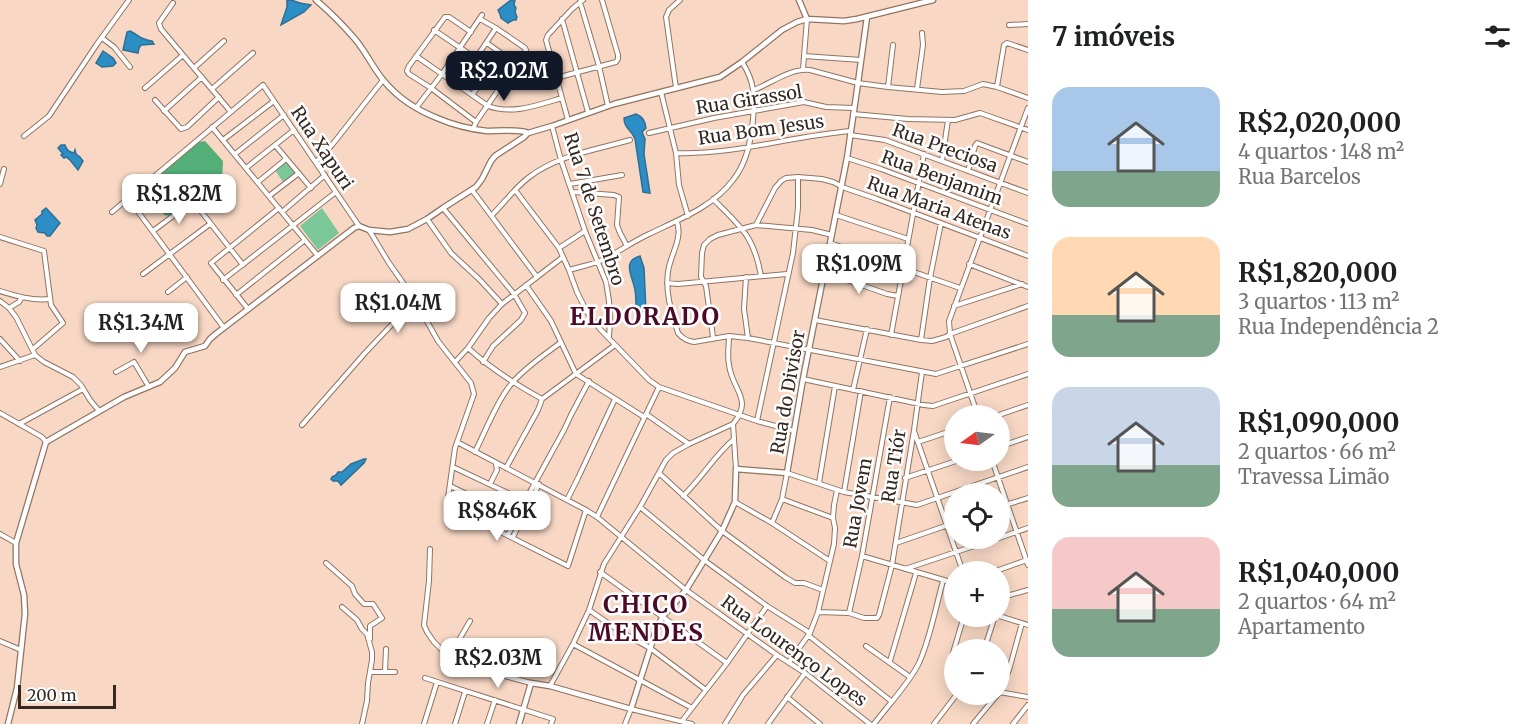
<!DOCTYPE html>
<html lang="pt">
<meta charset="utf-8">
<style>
:root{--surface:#fff;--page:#f6f6f6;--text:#202124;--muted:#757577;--accent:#111827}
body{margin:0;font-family:Merriweather,serif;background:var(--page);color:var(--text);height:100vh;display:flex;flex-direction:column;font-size:22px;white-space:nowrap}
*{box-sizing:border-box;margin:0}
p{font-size:20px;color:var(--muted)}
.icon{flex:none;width:33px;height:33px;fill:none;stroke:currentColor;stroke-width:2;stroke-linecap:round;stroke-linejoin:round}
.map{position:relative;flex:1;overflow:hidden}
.details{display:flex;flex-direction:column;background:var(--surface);width:510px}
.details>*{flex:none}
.needle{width:39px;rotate:256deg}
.controls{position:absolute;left:944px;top:405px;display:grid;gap:12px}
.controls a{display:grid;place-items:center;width:66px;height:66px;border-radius:50%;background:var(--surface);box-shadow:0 3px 15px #0003;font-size:30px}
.scale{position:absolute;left:18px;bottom:15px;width:98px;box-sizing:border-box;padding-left:6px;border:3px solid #342821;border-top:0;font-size:16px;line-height:21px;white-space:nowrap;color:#342821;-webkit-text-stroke:4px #fff;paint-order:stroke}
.price{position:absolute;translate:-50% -51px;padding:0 14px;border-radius:12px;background:#fff;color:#222;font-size:20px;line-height:39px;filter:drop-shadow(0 2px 3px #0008)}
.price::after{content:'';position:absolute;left:50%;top:36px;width:18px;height:14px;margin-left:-9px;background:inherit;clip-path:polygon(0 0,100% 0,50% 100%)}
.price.current{background:var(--accent);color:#fff}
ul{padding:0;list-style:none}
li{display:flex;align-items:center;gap:18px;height:150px;padding:0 24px}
li span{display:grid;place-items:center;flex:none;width:168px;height:120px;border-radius:18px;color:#555}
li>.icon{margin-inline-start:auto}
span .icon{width:72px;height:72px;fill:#fffc;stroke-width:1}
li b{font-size:26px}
h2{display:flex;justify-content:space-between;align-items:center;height:72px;padding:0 24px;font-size:26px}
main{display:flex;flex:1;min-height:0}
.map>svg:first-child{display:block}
</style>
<main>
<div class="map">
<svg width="1028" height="724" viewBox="0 0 1028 724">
<rect width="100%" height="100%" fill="#f8d8c5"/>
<path fill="#7bc797" d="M287,160L296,173L283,182L275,170Z
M322,208L339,233L318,250L300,226Z"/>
<path fill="#53b079" d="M205,141L223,161L222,181L170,216L164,215L150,181L194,143Z"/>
<path fill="#2c8ec5" stroke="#2e6f94" stroke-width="1.5" d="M287,0C296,0 294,2 300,3C304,4 307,4 311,5L304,12L281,25L287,7Z
M511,0H515L514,5L516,8L515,12L517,17L516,20H513L508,23L501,18L500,14L498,10Z
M130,31C141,36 138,39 152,41L154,44L141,45L139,48L138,53L123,50L127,32Z
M103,51L113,58L116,63L113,66L102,67L96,63Z
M636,114C643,117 645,121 646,128L642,132L645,139L644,154L650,193L643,192L635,139C632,130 624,129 624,118Z
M61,145H65C66,150 69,152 74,153L75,150L76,154L80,157L83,161L78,170L70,160L66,157L64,158L61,155L63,154L58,148Z
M46,208L60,223L50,236H47L45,233L38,232L36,228L37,225L35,220L42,214V211Z
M640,256L644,268L646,312L644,314L636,305C636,300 636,295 635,290C633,277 621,261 640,256Z
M364,459H366L364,463L341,485L338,481H333L331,479L332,477L336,475L338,472H342L351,464Z"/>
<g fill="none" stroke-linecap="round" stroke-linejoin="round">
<defs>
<path id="minor" d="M580,2L599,66L608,106
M173,3L159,23L161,29L231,112
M562,19L588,112
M1009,25L1028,24
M434,30L506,79
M471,32L449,17H445L409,66L407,71L409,74L431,88L476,122
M102,38L114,47L130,67
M487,43L516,64
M416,56L488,106C512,115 538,105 562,98
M804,56L861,60
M194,68L224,41
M803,69L807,19
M458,85L496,28
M500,87H522L616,62L618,59V55L602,0
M888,87L893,45
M997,87L1004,45L1007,43L1028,50
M145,88L183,55
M676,88L666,17L669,10L680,0
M212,89L253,53
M917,89L923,45L922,33
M754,90C771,83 791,68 810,70L858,83L888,87L942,92L964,91L983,84L997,87L1028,98
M661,92L676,153L679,185L688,216
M472,95L491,69
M155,100L181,129L187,127L219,97
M416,108L442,74L482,15
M164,111L202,77
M853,114L908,119L955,120L980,113L1028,130
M568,120L546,40L548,35L572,9L583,0
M552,126L561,160L585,231L606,282L609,301L610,321L609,337
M212,127L318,256
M473,129L476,122L526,50L525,48L496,28L480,19
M649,133L714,118L804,102L826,107L854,108
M850,135L885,140L1028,193
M24,136L49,116L97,44L129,0
M223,140L274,101
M275,145L311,188
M676,153C736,155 791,136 851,131
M235,154L284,115
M847,158L881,169L1028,224
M942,161L948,120
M316,162L332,145L383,80
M246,168L294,130
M968,171L975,146L977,143L1028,162
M258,182L286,159
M0,184L4,169
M570,184L622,175
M472,190L537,277
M515,190L559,248L569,270L577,292L587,312L600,329L649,380L659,387L757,421L794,431
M573,192L614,195L619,197L617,225L620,233L627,246
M269,196L299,173
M713,199C741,227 754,236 761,276
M443,208L514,294L525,313L521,320L493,346L483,362
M112,212L263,85L359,226
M282,212L325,175
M139,213L224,328
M492,215C504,203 515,188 528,178C557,155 596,150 630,140
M836,215L908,239
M427,219L451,253L480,280L502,304
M677,222C683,239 670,255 668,272C665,294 672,313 678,333C683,339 687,341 694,342L729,336L748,338L936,374L1028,344
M756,225L775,188L781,181L786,178L798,177L822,179L833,182L845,188L877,199L1028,256
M369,230L389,263L415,300L438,341L471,383L474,394L455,448L447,505L568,566L586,510
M153,231L193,201L243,265
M0,237L44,251L51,305L63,323L33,349
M830,243L960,288
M559,248L585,231
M969,264L1028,287
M569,270C579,267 590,265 600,261C617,253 632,242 649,234C678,220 713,207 733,180C747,163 751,140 753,120C755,97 755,82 742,62
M824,273L856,283L887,294L898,296
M143,274L210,224
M746,277L744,309L748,338
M223,280L336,192
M667,283L678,284L787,274
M526,285L551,321L576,374L644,417
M0,291C16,296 32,301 50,299
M168,292L187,277
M236,295L305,240
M0,301L9,308L16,317L35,355L44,362L73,377L81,385L90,400L99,411
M954,306L1022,284
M9,308L19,302L22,297
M248,309L211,263L279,208
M815,320L921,340L932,341L946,337L950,334L1028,306
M891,335L924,154
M729,336C729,345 727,356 729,365C732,390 754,399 733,424L736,469
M713,337L706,286L701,277L702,253L704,245L710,239L718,235L756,225L812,230L832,235
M0,339L20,361
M921,340L930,278L941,223
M468,348C491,369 515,384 542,399
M455,362L468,348L489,318L502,304L563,257
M0,367L35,355
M116,372L134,362L149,387
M803,379L924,405L933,406L1028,374
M853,390L867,329
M0,413L42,437L46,442
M646,414L689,444
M978,416L950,334L949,321L1028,108
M996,416L1028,405
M757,421L793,253L798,208V177
M19,424L83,389
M302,425L365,353L415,300
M914,431L963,572
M457,442L586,510L597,517L686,590L777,655L805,673L870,724
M918,442L954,430
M999,447L1028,437
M475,452C485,432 499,397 513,382C526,367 544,355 560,343
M992,460L1028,565
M453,467L529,503
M506,468L538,410L542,399L615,345
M659,473L722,531L785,577L795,583H804L823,590
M905,478L959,460
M819,483L835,386
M490,484L497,470L496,464
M450,486L521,520
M844,492L861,391
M683,496C702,478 714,456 734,439
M782,499L833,518
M567,500L578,478L615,399
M735,502L772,523L830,561
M640,507L704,560L767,606L810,633
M999,507L1028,498
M597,517L659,387
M772,523L782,499L787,473L844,492L917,505L1028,467
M0,534L16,543
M508,535L525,501L564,430L571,415L589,381
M513,537L539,484
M999,538L1028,528
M896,543L954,523
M430,549L429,581L424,625L427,632L434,642L449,657L463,665L531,683
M862,556L954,583
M326,563L352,586L355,594L364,604H373L382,618L370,626V639
M905,569L998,538
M600,572L727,663
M993,572L1027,560
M999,598L1028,590
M342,607L357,620L362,629L367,634L372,652V660L368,683L367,701L362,724
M589,610L621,632L650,648L706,690
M818,612L849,613L864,618H877L879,615L892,565L914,430L922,372
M849,613L862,556L890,397
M999,616L1028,625
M808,635L891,701
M0,641L21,650
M573,644L692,708
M866,646L910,677
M984,650L995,616
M952,656L964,616
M449,657L470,621
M890,661L916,573
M789,662L810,633L818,612L834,544L835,528L833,518L834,505L837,490
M370,672H395
M385,672L386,649
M425,678L553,719L551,724
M550,686L573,644L589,610L604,564L640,507L666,460L673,453L689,444L733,424
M999,692L1028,697
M999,693L1009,670L1022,623
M787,697L820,724
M682,721L727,663L767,606
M424,724L437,682
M455,724L465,692
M487,724L495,700
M625,724L631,709L692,724
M725,724L743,695L777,655
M768,724L805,673
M874,724C889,704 908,685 919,663C930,639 936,606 943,581
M934,724L957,694
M973,724L998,694
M1013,724L1028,705"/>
<path id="tertiary" d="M316,0C330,12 343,25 355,39C366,52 373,68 384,81C398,98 417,110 437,118C453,125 469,129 487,131C497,131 520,129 528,133
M799,0L807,19
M8,724L17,688L25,614L24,595L16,564V543L46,442L124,397L160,382L175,368L185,352L205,346L210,339L217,333L354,228L359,226L369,230L390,232L408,229L427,219L443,208L476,187L482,179L491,161L495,156L524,137L528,133L552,126L614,104L720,77L742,62L782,30L797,22L807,19L844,21L857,19L933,0
M519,724L531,683L550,686L631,709L656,630L663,616L686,590L722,531L735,502L736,469L787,473L803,379L847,158L858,83L867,17"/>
</defs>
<use href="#minor" stroke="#907463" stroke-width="6"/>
<use href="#tertiary" stroke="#907463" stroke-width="7"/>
<use href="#minor" stroke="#fff" stroke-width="4"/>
<use href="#tertiary" stroke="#fff" stroke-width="4.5"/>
</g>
<g text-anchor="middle" stroke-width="5" stroke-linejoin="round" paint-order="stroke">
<g font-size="18" fill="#342821" stroke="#fff">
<text transform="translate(749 100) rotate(-9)" y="6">Rua Girassol</text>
<text transform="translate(761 130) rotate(-8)" y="6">Rua Bom Jesus</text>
<text transform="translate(322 148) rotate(56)" y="6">Rua Xapuri</text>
<text transform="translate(945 148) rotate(20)" y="6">Rua Preciosa</text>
<text transform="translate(942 178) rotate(20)" y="6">Rua Benjamim</text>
<text transform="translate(939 208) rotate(20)" y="6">Rua Maria Atenas</text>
<text transform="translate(594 209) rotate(72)" y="6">Rua 7 de Setembro</text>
<text transform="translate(788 392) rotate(-80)" y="6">Rua do Divisor</text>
<text transform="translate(894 466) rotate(-81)" y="6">Rua Tiór</text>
<text transform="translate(858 503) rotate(-80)" y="6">Rua Jovem</text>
<text transform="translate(794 651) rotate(36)" y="6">Rua Lourenço Lopes</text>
</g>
<g font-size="24" font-weight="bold" letter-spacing="1.5" fill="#4d0a27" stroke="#fff">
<text x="645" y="325">ELDORADO</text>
<text x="646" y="613">CHICO<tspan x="646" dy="28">MENDES</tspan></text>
</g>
</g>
</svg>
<div class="controls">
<a><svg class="needle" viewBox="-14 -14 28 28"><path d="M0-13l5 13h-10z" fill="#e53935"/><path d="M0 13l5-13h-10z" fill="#757577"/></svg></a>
<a><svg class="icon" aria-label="locate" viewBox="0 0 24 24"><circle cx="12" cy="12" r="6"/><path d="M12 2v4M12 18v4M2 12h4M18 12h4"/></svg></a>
<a>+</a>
<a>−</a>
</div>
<div class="scale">200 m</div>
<b class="price current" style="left:504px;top:102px">R$2.02M</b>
<b class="price" style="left:179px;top:225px">R$1.82M</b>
<b class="price" style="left:859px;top:295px">R$1.09M</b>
<b class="price" style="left:398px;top:334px">R$1.04M</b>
<b class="price" style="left:141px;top:354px">R$1.34M</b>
<b class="price" style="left:497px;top:542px">R$846K</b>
<b class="price" style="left:498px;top:689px">R$2.03M</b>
</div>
<section class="details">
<h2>7 imóveis<svg class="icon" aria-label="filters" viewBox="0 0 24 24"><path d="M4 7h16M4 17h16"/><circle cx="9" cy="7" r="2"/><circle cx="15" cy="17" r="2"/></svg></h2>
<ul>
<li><span style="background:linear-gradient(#a9c7e8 70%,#7fa58c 0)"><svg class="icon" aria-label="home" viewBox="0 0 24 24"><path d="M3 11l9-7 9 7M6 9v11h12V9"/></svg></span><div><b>R$2,020,000</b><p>4 quartos · 148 m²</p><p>Rua Barcelos</p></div></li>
<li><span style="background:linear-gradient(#ffd9b3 65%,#7fa58c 0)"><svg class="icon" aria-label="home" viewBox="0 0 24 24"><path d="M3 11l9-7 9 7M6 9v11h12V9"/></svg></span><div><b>R$1,820,000</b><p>3 quartos · 113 m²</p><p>Rua Independência 2</p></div></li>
<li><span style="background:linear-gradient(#c9d6e8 65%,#7fa58c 0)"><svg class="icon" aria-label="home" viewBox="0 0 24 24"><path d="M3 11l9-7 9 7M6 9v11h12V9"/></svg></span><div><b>R$1,090,000</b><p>2 quartos · 66 m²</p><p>Travessa Limão</p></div></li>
<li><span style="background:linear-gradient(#f6c9c9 60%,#7fa58c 0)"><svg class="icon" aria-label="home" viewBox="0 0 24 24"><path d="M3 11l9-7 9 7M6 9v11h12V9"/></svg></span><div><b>R$1,040,000</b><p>2 quartos · 64 m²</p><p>Apartamento</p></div></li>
</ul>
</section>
</main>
